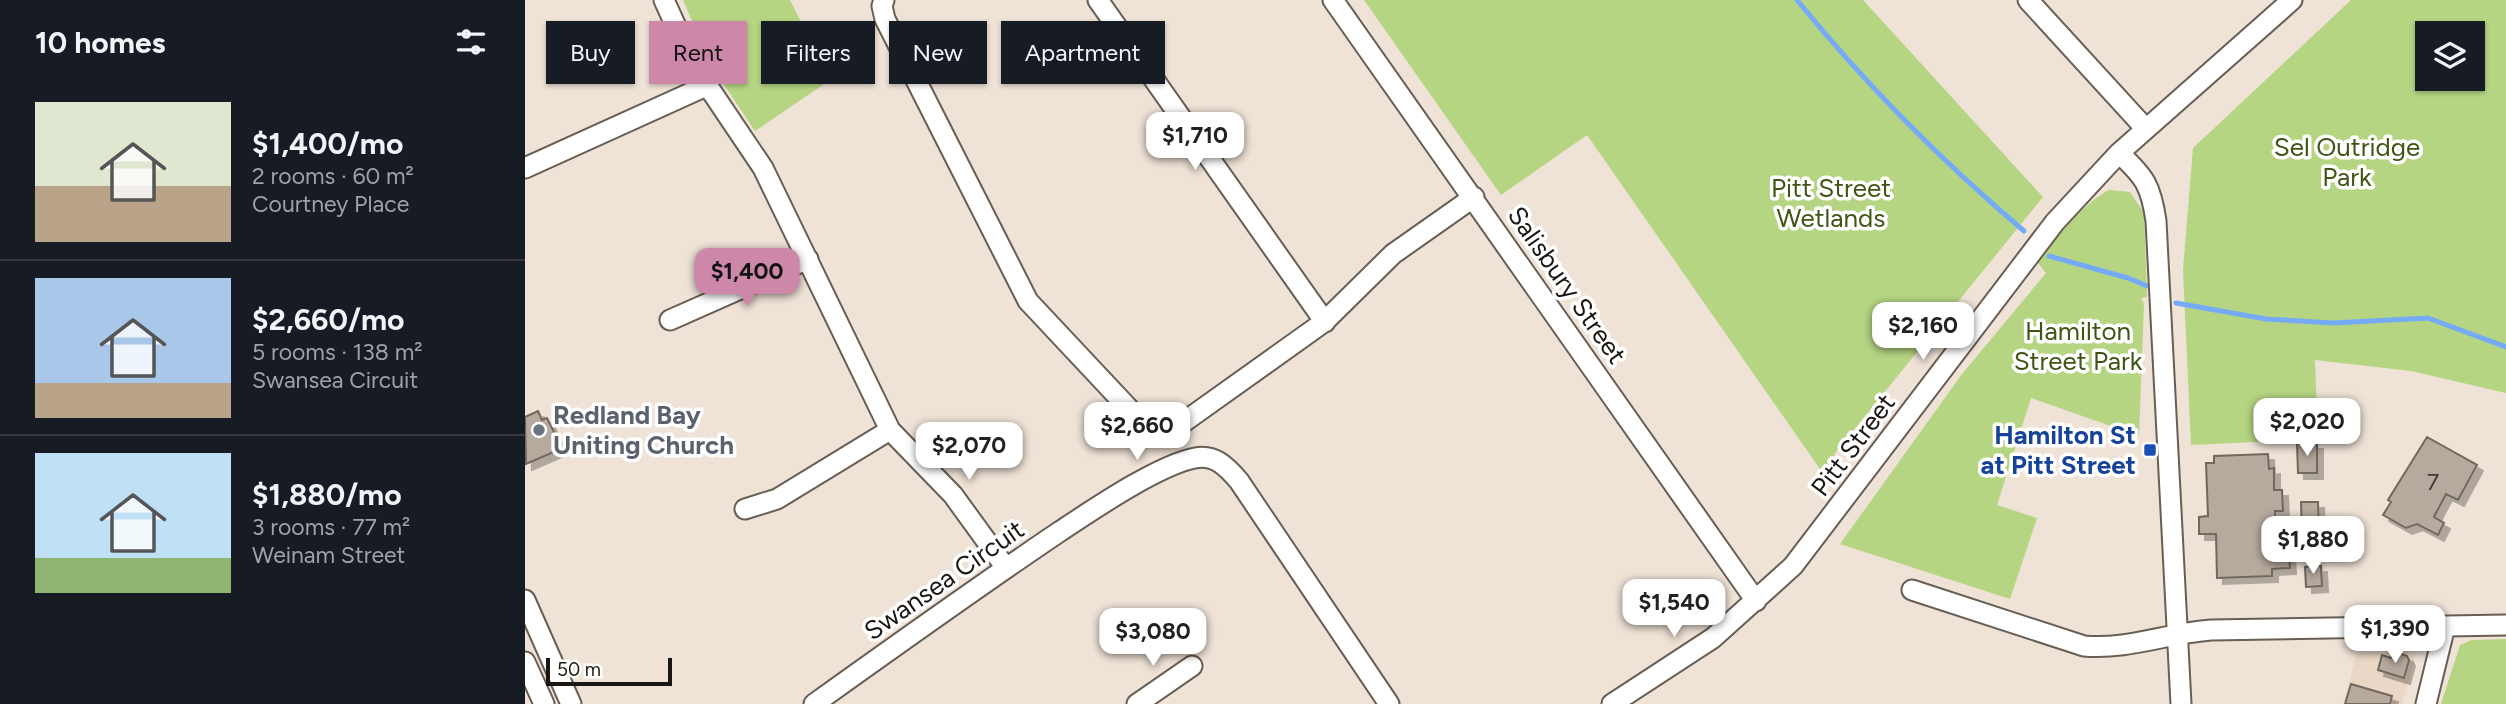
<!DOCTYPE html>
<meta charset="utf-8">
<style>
:root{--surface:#171b24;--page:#242831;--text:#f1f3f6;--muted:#9ea1a6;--line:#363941;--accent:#cc87a9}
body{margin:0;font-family:Figtree,sans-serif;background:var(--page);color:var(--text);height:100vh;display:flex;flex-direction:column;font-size:26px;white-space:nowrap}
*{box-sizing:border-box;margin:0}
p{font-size:23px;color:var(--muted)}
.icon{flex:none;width:38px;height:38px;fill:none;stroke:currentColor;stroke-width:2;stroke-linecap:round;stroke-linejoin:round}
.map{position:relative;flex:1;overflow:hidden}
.drawer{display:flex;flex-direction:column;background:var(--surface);width:525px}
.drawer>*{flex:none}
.hud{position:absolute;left:21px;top:21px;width:665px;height:63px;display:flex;gap:14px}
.tools{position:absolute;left:1890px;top:21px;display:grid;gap:14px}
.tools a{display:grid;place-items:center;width:70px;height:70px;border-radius:0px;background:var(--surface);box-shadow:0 2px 5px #0004;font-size:35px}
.scale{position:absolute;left:21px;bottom:18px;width:126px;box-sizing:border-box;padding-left:7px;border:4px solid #1a1612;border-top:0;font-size:19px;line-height:24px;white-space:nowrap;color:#1a1612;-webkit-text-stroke:5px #fff;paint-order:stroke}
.price{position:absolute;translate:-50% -60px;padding:0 16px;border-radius:14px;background:#fff;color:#222;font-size:23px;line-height:46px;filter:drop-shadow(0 2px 4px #0008)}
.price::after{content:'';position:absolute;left:50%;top:42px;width:21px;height:16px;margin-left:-10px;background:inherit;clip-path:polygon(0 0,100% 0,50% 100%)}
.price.selected{background:var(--accent);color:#111}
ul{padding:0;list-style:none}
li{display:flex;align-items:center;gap:21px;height:175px;padding:0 35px}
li+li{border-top:2px solid var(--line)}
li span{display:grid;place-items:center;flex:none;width:196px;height:140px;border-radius:0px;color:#555}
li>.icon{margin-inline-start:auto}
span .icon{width:84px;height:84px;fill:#fffc;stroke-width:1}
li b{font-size:30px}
h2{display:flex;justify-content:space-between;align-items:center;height:84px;padding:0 35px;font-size:30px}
.tag{padding:0 24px;border-radius:0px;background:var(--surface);box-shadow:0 2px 5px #0004;font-size:24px;line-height:63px}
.tag.selected{background:var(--accent);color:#111}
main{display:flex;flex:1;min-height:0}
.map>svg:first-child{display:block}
</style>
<main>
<section class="drawer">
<h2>10 homes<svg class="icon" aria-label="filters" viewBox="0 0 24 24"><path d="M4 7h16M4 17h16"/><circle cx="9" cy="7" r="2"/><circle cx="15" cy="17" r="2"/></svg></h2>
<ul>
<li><span style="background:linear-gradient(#dfe7d0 60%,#b9a48a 0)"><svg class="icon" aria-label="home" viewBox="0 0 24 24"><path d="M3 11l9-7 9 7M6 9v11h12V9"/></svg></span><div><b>$1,400/mo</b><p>2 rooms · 60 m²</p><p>Courtney Place</p></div></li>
<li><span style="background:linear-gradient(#a9c7e8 75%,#b9a48a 0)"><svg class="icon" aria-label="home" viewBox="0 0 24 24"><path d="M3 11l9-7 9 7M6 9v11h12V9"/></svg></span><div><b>$2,660/mo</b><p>5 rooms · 138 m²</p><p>Swansea Circuit</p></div></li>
<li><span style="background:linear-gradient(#bfe0f5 75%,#8fb573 0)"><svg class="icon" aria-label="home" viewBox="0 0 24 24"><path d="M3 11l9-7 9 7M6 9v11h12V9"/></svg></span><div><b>$1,880/mo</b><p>3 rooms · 77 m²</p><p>Weinam Street</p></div></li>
</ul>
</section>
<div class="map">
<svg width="1981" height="704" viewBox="0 0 1981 704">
<defs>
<filter id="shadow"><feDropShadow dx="6" dy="6" stdDeviation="0" flood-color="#0004"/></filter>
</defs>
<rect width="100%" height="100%" fill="#efe2d6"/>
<path fill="#ead7c6" d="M1885,651L1891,654L1877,704H1818L1832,653Z"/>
<path fill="#b5d583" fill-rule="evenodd" d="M158,0H265L305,80L230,131L186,65Z
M839,0H1338L1518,197L1310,453L1302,479L1062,135L976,195Z
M1826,0H1981V393L1886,371L1790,360L1793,439L1666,445L1658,270L1668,148ZM1902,33H1948V79H1902Z
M1584,190L1605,192L1619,213L1622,297L1616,298L1619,304L1614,436L1506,398L1472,505L1512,518L1485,599L1315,544L1437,374L1521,273L1513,263C1531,238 1556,205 1584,190Z
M1981,639V704H1916L1935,645L1947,640Z"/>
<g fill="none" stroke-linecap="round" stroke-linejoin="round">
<path stroke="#74aaf7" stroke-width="5" d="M1272,0C1342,86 1414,159 1499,231
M1524,256L1603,278L1622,286
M1651,303L1741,319L1808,323L1903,318L1981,347"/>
</g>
<path fill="#b6a99e" stroke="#72675c" stroke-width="2" filter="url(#shadow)" d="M13,411L17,420L22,418L33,440L27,443L31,451L1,464L0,417Z
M1902,437L1952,465L1933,500L1921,494L1909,517L1919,523L1913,535L1892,524L1881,528L1858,515L1866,502L1863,500Z
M1772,443H1792V473H1773Z
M1743,454L1744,469L1749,468V490H1757L1758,511H1750L1751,533H1763L1765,568L1747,569V576L1692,578L1691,534H1674V517L1683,516L1681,463H1689V456Z
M1776,502H1793L1794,533L1777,534Z
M1796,566L1797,586L1781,587L1780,567Z
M1868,651L1882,656L1884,660L1879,678L1853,670L1857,655L1866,658Z
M1826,684L1867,696L1865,704H1820Z"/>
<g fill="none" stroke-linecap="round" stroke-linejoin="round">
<defs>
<path id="minor" d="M139,0L168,64L238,168L365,430L428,495L481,568
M359,0L357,6L360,19L503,301L624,430L642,434L799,322L868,254L949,197
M573,0L800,322
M808,0L1231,601
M1503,0L1621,129
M1594,153C1620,177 1626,186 1631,221L1656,704
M0,168L181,86
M145,320L283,259
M220,509L252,499L365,430
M1387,590L1559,646C1603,650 1643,633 1686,630L1981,625
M0,600L46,704
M0,662L19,704
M289,704C370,646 451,588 534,532C566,511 633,465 670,458C690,454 702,467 714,481L864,704
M612,704L667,666
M1087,704L1188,638L1268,566L1530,222L1594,153L1767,0
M1901,704L1920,626"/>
</defs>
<use href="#minor" stroke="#695e54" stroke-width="23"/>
<use href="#minor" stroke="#fff" stroke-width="19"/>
</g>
<circle fill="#6b7280" stroke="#fff" stroke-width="2.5" cx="14" cy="430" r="7"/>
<rect fill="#1a4fb4" stroke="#fff" stroke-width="2.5" x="1618" y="443" width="14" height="14" rx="3.5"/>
<g text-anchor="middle" stroke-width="7" stroke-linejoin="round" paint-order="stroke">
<g font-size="23" fill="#413b35">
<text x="1908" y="490">7</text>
</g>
<g font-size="26" fill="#3f5514" stroke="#fff">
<text x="1822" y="156">Sel Outridge<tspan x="1822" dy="30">Park</tspan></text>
<text x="1306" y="197">Pitt Street<tspan x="1306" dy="30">Wetlands</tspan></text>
<text x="1553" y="340">Hamilton<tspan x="1553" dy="30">Street Park</tspan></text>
</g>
<g font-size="26" fill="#1a1612" stroke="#fff">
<text transform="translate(1042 285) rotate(55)" y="9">Salisbury Street</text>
<text transform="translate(1328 445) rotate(-53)" y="9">Pitt Street</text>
<text transform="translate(419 580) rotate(-35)" y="9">Swansea Circuit</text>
</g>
<g font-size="26" font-weight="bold" fill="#5b616d" stroke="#fff" text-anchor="start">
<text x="28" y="424">Redland Bay<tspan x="28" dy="30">Uniting Church</tspan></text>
</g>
<g font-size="26" font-weight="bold" fill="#164399" stroke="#fff" text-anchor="end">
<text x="1611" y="444">Hamilton St<tspan x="1611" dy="30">at Pitt Street</tspan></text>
</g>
</g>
</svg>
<div class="tools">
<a><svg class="icon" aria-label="layers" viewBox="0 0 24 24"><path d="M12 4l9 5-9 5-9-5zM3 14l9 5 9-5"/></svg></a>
</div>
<div class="scale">50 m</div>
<b class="price" style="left:670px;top:172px">$1,710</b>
<b class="price selected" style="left:222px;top:308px">$1,400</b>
<b class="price" style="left:1398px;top:362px">$2,160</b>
<b class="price" style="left:1782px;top:458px">$2,020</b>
<b class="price" style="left:612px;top:462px">$2,660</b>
<b class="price" style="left:444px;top:482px">$2,070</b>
<b class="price" style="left:1788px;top:576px">$1,880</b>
<b class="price" style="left:1149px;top:639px">$1,540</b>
<b class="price" style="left:1870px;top:665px">$1,390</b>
<b class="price" style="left:628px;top:668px">$3,080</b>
<div class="hud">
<a class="tag">Buy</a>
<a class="tag selected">Rent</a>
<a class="tag">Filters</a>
<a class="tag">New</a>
<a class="tag">Apartment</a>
</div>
</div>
</main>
